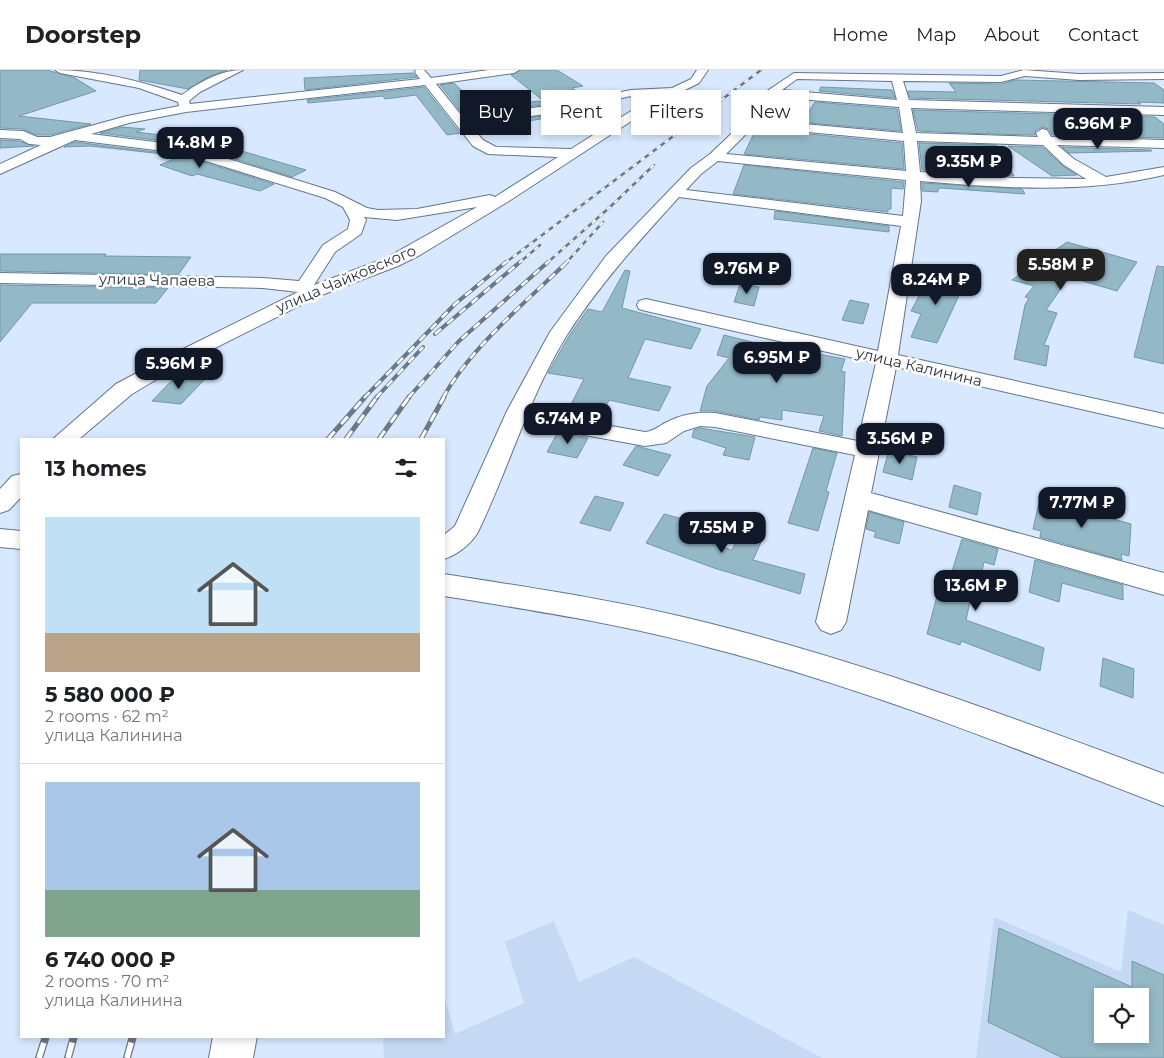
<!DOCTYPE html>
<meta charset="utf-8">
<style>
:root{--surface:#fff;--page:#f6f6f6;--text:#202124;--muted:#757577;--line:#e0e0e0;--accent:#111827}
body{margin:0;font-family:Montserrat,sans-serif;background:var(--page);color:var(--text);height:100vh;display:flex;flex-direction:column;font-size:19px;white-space:nowrap}
*{box-sizing:border-box;margin:0}
p{font-size:16px;color:var(--muted)}
.icon{flex:none;width:28px;height:28px;fill:none;stroke:currentColor;stroke-width:2;stroke-linecap:round;stroke-linejoin:round}
.map{position:relative;flex:1;overflow:hidden}
.drawer{position:absolute;left:20px;top:368px;width:425px;height:600px;display:flex;flex-direction:column;background:var(--surface);border-radius:0px;box-shadow:0 2px 8px #0003}
.drawer>*{flex:none}
.guide{position:absolute;left:460px;top:20px;width:475px;height:45px;display:flex;gap:10px}
.fabs{position:absolute;left:1094px;top:918px;display:grid;gap:10px}
.fabs a{display:grid;place-items:center;width:55px;height:55px;border-radius:0px;background:var(--surface);box-shadow:0 2px 8px #0003;font-size:25px}
.price{position:absolute;translate:-50% -42px;padding:0 11px;border-radius:10px;background:var(--accent);color:#fff;font-size:16px;line-height:32px;filter:drop-shadow(0 1px 2px #0008)}
.price::after{content:'';position:absolute;left:50%;top:30px;width:15px;height:11px;margin-left:-8px;background:inherit;clip-path:polygon(0 0,100% 0,50% 100%)}
.price.on{background:#222;color:#fff}
ul{padding:0;list-style:none}
li{display:grid;align-content:center;gap:10px;height:265px;padding:0 25px}
li+li{border-top:1px solid var(--line)}
li span{display:grid;place-items:center;height:155px;border-radius:0px;color:#555}
li>.icon{margin-inline-start:auto}
span .icon{width:90px;height:90px;fill:#fffc;stroke-width:1}
li b{font-size:21px}
h2{display:flex;justify-content:space-between;align-items:center;height:60px;padding:0 25px;font-size:21px}
.pill{padding:0 18px;border-radius:0px;background:var(--surface);box-shadow:0 2px 8px #0003;font-size:18px;line-height:45px}
.pill.on{background:var(--accent);color:#fff}
header{display:flex;align-items:center;gap:30px;box-sizing:border-box;height:70px;padding:0 25px;background:var(--surface);border-bottom:1px solid var(--line)}
header strong{font-size:24px}
nav{display:flex;gap:28px;margin-inline-start:auto;font-size:18px}
.map>svg:first-child{display:block}
</style>
<header>
<strong>Doorstep</strong>
<nav><a>Home</a><a>Map</a><a>About</a><a>Contact</a></nav>
</header>
<div class="map">
<svg width="1164" height="988" viewBox="0 0 1164 988">
<rect width="100%" height="100%" fill="#d7e8ff"/>
<path fill="#c6d9f4" fill-rule="evenodd" d="M1128,840L1164,855V988H976L994,847L1121,902ZM1102,926H1140V964H1102Z
M554,851L579,912L634,887L822,988H384L383,966H444V926L455,964L524,933L505,872Z"/>
<path fill="#93b8c6" stroke="#7498a7" fill-rule="evenodd" d="M0,0H47L75,8L96,21L19,46L91,54L50,65H37L23,59L0,58Z
M140,0H227L210,6L188,19L139,10Z
M521,0H557L583,16L572,18L580,23L541,29L511,5Z
M413,3L417,7L305,20L304,8Z
M1015,10L1154,13L1164,20V33L1137,32L1141,34L910,28L908,21L956,22L949,13L1001,14Z
M454,13L479,37L540,31L543,35L463,44L440,15Z
M424,17L460,63L447,65L416,25L385,29L383,26L308,33L307,30Z
M821,17L892,20L895,28L819,21Z
M815,32L897,39L901,61L775,50L776,47L804,49Z
M913,40L1155,47L1164,54V68L1052,65L1049,59L1042,57L1035,61V65L991,64L988,62L989,64L918,61Z
M552,45L554,47L495,56L498,59L478,61L472,54Z
M122,57L145,59L136,62L236,74L235,79L306,100L292,107L187,74L100,63Z
M756,59L902,73L904,99L744,84Z
M0,70L19,71L34,76L0,78Z
M75,72L180,85L274,114L260,121L197,104L192,106L160,95L181,86L90,76L64,77Z
M919,73L996,75L1014,106L922,100Z
M1008,76L1042,77L1063,96L1077,105L1052,106Z
M1062,77L1151,80L1152,81L1069,83Z
M744,95L904,112L903,119L891,118V139H888V142L733,124Z
M922,113L1022,119L1025,124L941,118L938,119V122L922,121Z
M775,141L889,156V162L774,149Z
M1067,172L1137,192L1117,221L1069,207L1046,240L1057,243L1044,275L1049,276L1046,296L1014,289L1025,235L1029,228L1025,227L1034,216L1012,210Z
M0,184H106L104,186L191,187L178,205L0,201Z
M1157,196L1164,197V294L1134,287Z
M625,200L630,201L622,238L701,259L691,279L645,269L628,308L671,317L659,341L609,330L599,352L565,346L584,309L548,303L569,266L588,239L602,242Z
M931,204L967,208L937,273L911,267L921,244L911,241Z
M740,214L759,217L754,236L734,232Z
M0,215L168,218L156,233H32L0,272Z
M850,230L869,234L863,254L842,250Z
M724,265L779,279L780,277L845,289L841,301L845,302L842,366L819,361L824,346L782,340V350L760,347L759,350L715,341H700L707,316L729,288L717,285Z
M177,305L205,309L181,334L152,331Z
M700,358L755,367L749,390L723,385L726,378L692,367L694,360Z
M558,362L588,368L577,388L547,382Z
M636,376L671,385L658,406L623,395Z
M813,378L837,383L826,421L829,422L818,461L788,453Z
M889,380L917,387L912,410L883,402Z
M954,415L981,423L977,445L949,437Z
M1041,424L1068,432V436L1131,454L1129,486L1121,484L1122,490L1040,467L1041,461L1033,459Z
M595,426L624,433L610,461L580,453Z
M869,442L904,452L899,474L874,467L876,462L866,459Z
M664,444L698,453L690,467L732,480L739,464L762,470L753,490L805,504L800,524L714,498L646,473Z
M962,469L998,479L994,495L984,492L982,501L977,500L966,550L1044,578L1040,601L961,571L960,575L927,564L938,522L945,524Z
M1035,490L1123,515V530L1062,513L1059,532L1029,522Z
M1103,588L1134,599L1133,628L1100,616Z
M999,858L1132,917V891L1164,905V988H1063L988,952ZM1102,926H1140V964H1102Z"/>
<g fill="none" stroke-linecap="round" stroke-linejoin="round">
<defs>
<path id="minor" d="M55,0C98,0 141,11 182,25C199,12 221,0 243,0L200,22L189,31L190,34L420,9L415,2L416,0H424L431,8L489,0H519L514,3L436,14L462,46L557,35L631,20L672,18L691,9L697,0H708L699,13L659,33L509,131L420,185L398,196L319,226L179,296L132,324L79,369H53L116,314L165,288L298,222L263,218L0,213V203L263,208L299,211L323,175L348,159L350,150L343,137L325,128L180,83L75,70L0,104V94L41,75L29,74L20,69L0,68V60L23,61L37,67H50L127,46L179,36L178,32L139,18L60,3ZM425,15L473,76L488,84L558,87L495,127L490,125L417,139L378,140L367,138L335,122L187,76L91,64L129,53L186,42ZM658,24L571,79L496,77L483,70L468,53L557,43L631,26ZM477,137L386,188L314,215L335,182L361,164L366,150L364,147L397,150Z
M1024,0L1079,4L1164,3V9L1079,10L1025,6L1001,12L903,11L909,30L1164,37V45L911,38L916,63L1038,67L1036,63L1042,59L1047,60L1051,67L1164,70V78L1057,75L1074,89L1106,107L1164,97V105C1084,124 1002,118 920,111L921,131L898,285L1164,344V358L896,297L871,423L1164,503V525L868,440L846,552L841,560L831,564L821,560L816,552L855,385L715,357L700,356L684,361L666,373L645,376L529,355L526,350L529,345L537,343L645,362C654,361 659,356 667,352C682,344 699,342 715,343L858,371L876,293L646,241L639,239L637,235L639,231L646,229L878,281L901,156L679,127C639,171 599,215 567,265C529,326 509,398 478,462C471,474 457,485 444,489V465L455,456L507,341L550,262L606,186L691,98L710,84L749,47L746,37L748,34L794,3L1001,6ZM797,9L892,11L897,30L782,20ZM773,27L899,37L903,63L760,50L758,38ZM753,57L904,71L906,101L726,84ZM917,71L1043,75L1064,95L1086,109L1014,108L920,102ZM718,91L906,110L903,146L686,120L701,104Z
M21,404V427L9,440L0,443V419L12,406Z
M0,459L21,461V479L0,477Z
M444,504C533,518 621,531 708,553C864,592 1014,648 1164,704V736C1014,678 864,617 707,577C620,554 532,540 444,526Z
M213,966H257L253,988H209Z"/>
</defs>
<use href="#minor" stroke="#63768f" stroke-width="2"/>
<use href="#minor" fill="#fff" fill-rule="evenodd"/>
<defs>
<path id="rail-far3" d="M505,193L761,0
M519,193L540,175
M547,193L610,137L654,95
M566,193L603,152"/>
<path id="rail-far2" d="M435,264L520,192
M364,328L455,234L506,192
M376,328L423,277
M408,328L459,271L548,192
M443,328C470,278 526,232 567,192"/>
<path id="rail-far1" d="M328,369L365,327
M346,369L377,327
M379,369L409,327
M421,369L444,327"/>
<path id="rail" d="M39,988L46,966
M68,988L74,966
M127,988L133,966"/>
</defs>
<use href="#rail-far3" stroke="#6d7887" stroke-width="2.5"/>
<use href="#rail-far2" stroke="#6d7887" stroke-width="4"/>
<use href="#rail-far1" stroke="#6d7887" stroke-width="5"/>
<use href="#rail" stroke="#6d7887" stroke-width="8"/>
<use href="#rail-far3" stroke="#fff" stroke-width="2" stroke-dasharray="5" stroke-linecap="butt"/>
<use href="#rail-far2" stroke="#fff" stroke-width="2.5" stroke-dasharray="8" stroke-linecap="butt"/>
<use href="#rail-far1" stroke="#fff" stroke-width="3" stroke-dasharray="10" stroke-linecap="butt"/>
<use href="#rail" stroke="#fff" stroke-width="5.5" stroke-dasharray="16" stroke-linecap="butt"/>
</g>
<g text-anchor="middle" stroke-width="5" stroke-linejoin="round" paint-order="stroke">
<g font-size="15" fill="#2b323d" stroke="#fff">
<text transform="translate(346 209) rotate(-23)" y="5">улица Чайковского</text>
<text transform="translate(157 210) rotate(1)" y="5">улица Чапаева</text>
<text transform="translate(919 297) rotate(13)" y="5">улица Калинина</text>
</g>
</g>
</svg>
<div class="fabs">
<a><svg class="icon" aria-label="locate" viewBox="0 0 24 24"><circle cx="12" cy="12" r="6"/><path d="M12 2v4M12 18v4M2 12h4M18 12h4"/></svg></a>
</div>
<b class="price" style="left:1098px;top:80px">6.96M ₽</b>
<b class="price" style="left:200px;top:99px">14.8M ₽</b>
<b class="price" style="left:969px;top:118px">9.35M ₽</b>
<b class="price on" style="left:1061px;top:221px">5.58M ₽</b>
<b class="price" style="left:747px;top:225px">9.76M ₽</b>
<b class="price" style="left:936px;top:236px">8.24M ₽</b>
<b class="price" style="left:777px;top:314px">6.95M ₽</b>
<b class="price" style="left:179px;top:320px">5.96M ₽</b>
<b class="price" style="left:568px;top:375px">6.74M ₽</b>
<b class="price" style="left:900px;top:395px">3.56M ₽</b>
<b class="price" style="left:1082px;top:459px">7.77M ₽</b>
<b class="price" style="left:722px;top:484px">7.55M ₽</b>
<b class="price" style="left:976px;top:542px">13.6M ₽</b>
<div class="guide">
<a class="pill on">Buy</a>
<a class="pill">Rent</a>
<a class="pill">Filters</a>
<a class="pill">New</a>
</div>
<section class="drawer">
<h2>13 homes<svg class="icon" aria-label="filters" viewBox="0 0 24 24"><path d="M4 7h16M4 17h16"/><circle cx="9" cy="7" r="2"/><circle cx="15" cy="17" r="2"/></svg></h2>
<ul>
<li><span style="background:linear-gradient(#bfe0f5 75%,#b9a48a 0)"><svg class="icon" aria-label="home" viewBox="0 0 24 24"><path d="M3 11l9-7 9 7M6 9v11h12V9"/></svg></span><div><b>5 580 000 ₽</b><p>2 rooms · 62 m²</p><p>улица Калинина</p></div></li>
<li><span style="background:linear-gradient(#a9c7e8 70%,#7fa58c 0)"><svg class="icon" aria-label="home" viewBox="0 0 24 24"><path d="M3 11l9-7 9 7M6 9v11h12V9"/></svg></span><div><b>6 740 000 ₽</b><p>2 rooms · 70 m²</p><p>улица Калинина</p></div></li>
</ul>
</section>
</div>
